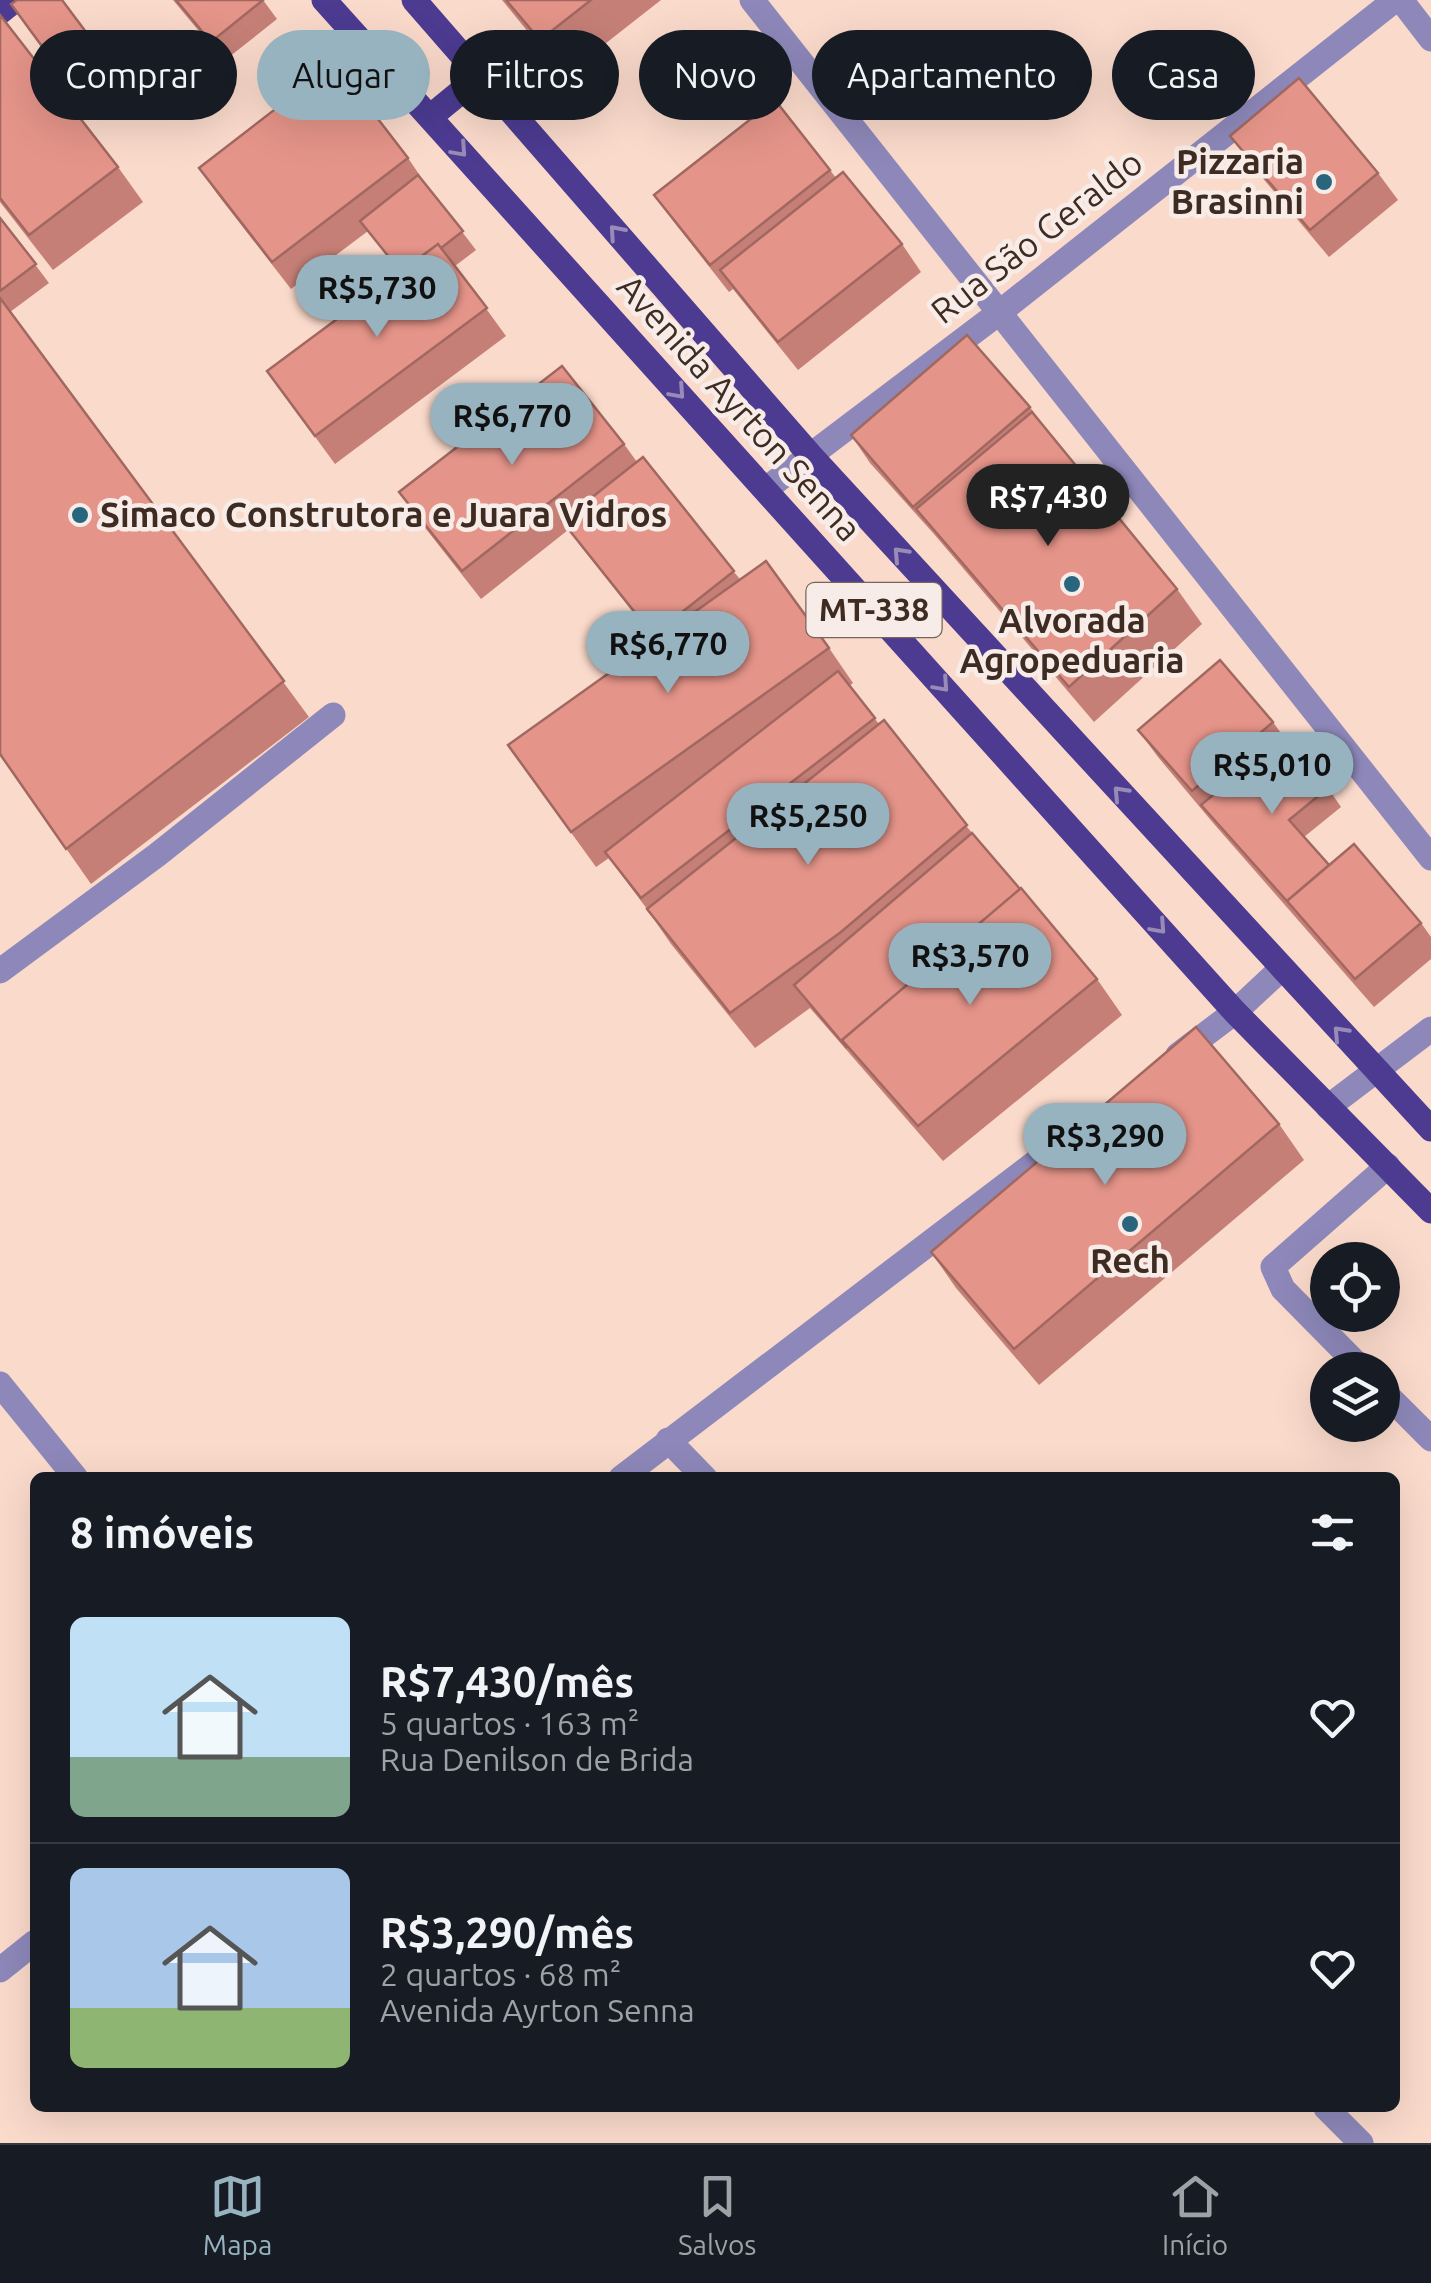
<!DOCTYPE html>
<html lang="pt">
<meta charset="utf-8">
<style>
:root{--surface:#171b24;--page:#20242c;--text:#f1f3f6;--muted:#9ea1a6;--line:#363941;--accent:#97b3c0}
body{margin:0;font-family:Ubuntu,sans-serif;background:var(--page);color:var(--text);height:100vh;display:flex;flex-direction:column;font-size:38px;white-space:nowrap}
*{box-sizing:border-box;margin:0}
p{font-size:32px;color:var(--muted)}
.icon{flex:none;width:55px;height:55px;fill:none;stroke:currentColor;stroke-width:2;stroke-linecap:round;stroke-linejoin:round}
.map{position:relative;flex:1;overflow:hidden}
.sheet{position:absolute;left:30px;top:1472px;width:1370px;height:640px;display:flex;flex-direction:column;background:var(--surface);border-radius:15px;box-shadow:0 10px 40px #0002}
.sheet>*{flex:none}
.top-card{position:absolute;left:30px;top:30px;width:1372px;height:90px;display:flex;gap:20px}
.buttons{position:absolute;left:1310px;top:1242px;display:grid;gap:20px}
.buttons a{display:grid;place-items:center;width:90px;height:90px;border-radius:50%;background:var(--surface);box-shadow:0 10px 40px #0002;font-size:50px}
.price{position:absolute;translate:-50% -85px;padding:0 22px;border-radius:35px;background:var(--accent);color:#111;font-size:32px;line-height:65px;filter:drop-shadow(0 2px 5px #0008)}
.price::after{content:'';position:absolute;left:50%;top:60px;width:30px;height:22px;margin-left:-15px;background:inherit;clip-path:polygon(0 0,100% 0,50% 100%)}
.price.selected{background:#222;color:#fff}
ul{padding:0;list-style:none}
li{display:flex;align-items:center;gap:30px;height:250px;padding:0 40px}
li+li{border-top:2px solid var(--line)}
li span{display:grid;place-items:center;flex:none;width:280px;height:200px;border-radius:15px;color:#555}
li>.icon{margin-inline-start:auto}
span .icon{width:120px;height:120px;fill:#fffc;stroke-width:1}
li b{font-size:42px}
h2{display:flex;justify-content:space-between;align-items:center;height:120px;padding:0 40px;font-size:42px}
.pill{padding:0 35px;border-radius:45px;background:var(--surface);box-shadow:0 10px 40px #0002;font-size:35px;line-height:90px}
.pill.selected{background:var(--accent);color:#111}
.dock{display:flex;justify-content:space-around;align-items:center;height:140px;border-top:2px solid var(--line);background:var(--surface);font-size:28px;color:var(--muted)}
.dock a{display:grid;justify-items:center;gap:5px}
.dock .selected{color:var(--accent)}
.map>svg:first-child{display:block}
</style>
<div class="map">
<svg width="1431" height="2143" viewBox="0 0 1431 2143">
<rect width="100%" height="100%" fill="#fadacb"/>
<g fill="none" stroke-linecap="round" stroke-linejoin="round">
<path stroke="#8d88b9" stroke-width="25" d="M752,0L1431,858
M1401,0L1431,39
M766,489L1000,312L1395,0
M0,971L157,855L333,715
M1178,1055L1235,1012L1281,969
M1328,1107L1431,1029
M1363,1370L1283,1289L1273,1267L1388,1166
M0,1384L76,1478
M1382,1390L1431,1439
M668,1440L705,1478
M621,1478L1070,1136
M0,1970L35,1942
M1326,2108L1361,2143"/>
<path stroke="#4c3b91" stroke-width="25" d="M324,0L1235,1012L1431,1211
M414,0L811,456L1431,1129
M0,12L15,0
M430,117L480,76"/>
</g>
<path fill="#c57f76" d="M173,0H263L277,19L224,61Z
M502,0H661L564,76Z
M0,15L118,167L143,202L53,270L0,202Z
M24,23L101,52L115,71L79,97Z
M1230,136L1378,173L1398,200L1329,257L1250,163Z
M408,158L427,186L476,250L455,266L506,336L335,464L267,371L399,272L368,231L291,289L218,195L199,168Z
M830,170L836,178L902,244L921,272L798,370L733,289L729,292L674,222L654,195Z
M0,218L49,283L10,312L309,717L91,884L0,754Z
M1030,407L1042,424L1177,589L1202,624L1094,722L934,534L870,463L851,435Z
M624,444L637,462L740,579L829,648L853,683L849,686L879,724L1097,979L1122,1015L943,1161L810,1008L755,1048L671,944L647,909L609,858L596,867L533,780L655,640L568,530L481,599L419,520L399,492Z
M1273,722L1290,746L1328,788L1341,807L1304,837L1329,865L1421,923L1431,937V959L1374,1007L1214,824L1158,757L1138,730Z
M1279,1124L1304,1160L1039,1385L956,1288L931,1252Z"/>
<path fill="#e59489" stroke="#a06860" stroke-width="2.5" d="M17,0H62L101,52L66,79L11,4Z
M176,0H263L211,42Z
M506,0H591L540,40Z
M0,15L118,167L29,235L0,198Z
M335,63L408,158L272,262L199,168Z
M1299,78L1378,173L1310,230L1230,136Z
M775,100L830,170L710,265L654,195Z
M843,172L902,244L778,342L720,270Z
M418,175L463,231L441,248L438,244L401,272L360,221Z
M0,218L36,264L0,291Z
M438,244L487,308L315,436L267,371Z
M0,298L284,681L66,849L0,754Z
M967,335L1030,407L913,507L851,435Z
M562,366L624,444L462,571L399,492Z
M1032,412L1177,589L1069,687L916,509Z
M643,457L734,571L653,635L562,521Z
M766,561L829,648L571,832L508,745Z
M1220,660L1273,722L1192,791L1138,730Z
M838,671L875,718L641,898L605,852Z
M884,720L967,825L841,932L730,1013L647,909Z
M1282,738L1328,788L1289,820L1329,865L1287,901L1294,909L1201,805Z
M972,833L1020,889L842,1040L847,1048L794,985Z
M1354,844L1421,923L1355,979L1287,901Z
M1021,888L1097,979L918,1126L842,1040Z
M1196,1027L1279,1124L1014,1349L931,1252Z"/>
<defs><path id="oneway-chevron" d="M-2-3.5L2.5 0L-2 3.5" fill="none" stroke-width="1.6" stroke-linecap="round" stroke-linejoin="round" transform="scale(2.5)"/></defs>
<g stroke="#998bb8">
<use href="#oneway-chevron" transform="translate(460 150) rotate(48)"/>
<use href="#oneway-chevron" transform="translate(616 232) rotate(-131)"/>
<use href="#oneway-chevron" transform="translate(678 392) rotate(48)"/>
<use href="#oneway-chevron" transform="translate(900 554) rotate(-133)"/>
<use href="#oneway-chevron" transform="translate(942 685) rotate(48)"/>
<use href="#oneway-chevron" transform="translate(1120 793) rotate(-133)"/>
<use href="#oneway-chevron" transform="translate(1159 927) rotate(48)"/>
<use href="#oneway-chevron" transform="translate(1340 1033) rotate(-133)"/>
</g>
<g fill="#2a657e" stroke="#f7ece7" stroke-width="4">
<circle cx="1324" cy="182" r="10"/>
<circle cx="80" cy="515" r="10"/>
<circle cx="1072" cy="584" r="10"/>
<circle cx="1130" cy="1224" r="10"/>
</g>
<g text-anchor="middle" stroke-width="9" stroke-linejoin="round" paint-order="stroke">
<rect fill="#f7ece7" stroke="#76655c" stroke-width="2.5" x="806.5" y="583" width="135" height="54" rx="8"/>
<g font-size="32" font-weight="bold" fill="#3e2b21">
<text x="874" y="621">MT-338</text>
</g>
<g font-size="35" font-weight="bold" fill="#3e2b21" stroke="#f7ece7">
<text x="1304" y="174" text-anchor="end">Pizzaria<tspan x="1304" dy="40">Brasinni</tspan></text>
<text x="100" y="527" text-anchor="start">Simaco Construtora e Juara Vidros</text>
<text x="1072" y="633">Alvorada<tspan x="1072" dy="40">Agropeduaria</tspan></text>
<text x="1130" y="1273">Rech</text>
</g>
<g font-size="35" fill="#3e2b21" stroke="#f7ece7">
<text transform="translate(1037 237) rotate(-38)" y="12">Rua São Geraldo</text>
<text transform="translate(739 408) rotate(48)" y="12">Avenida Ayrton Senna</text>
</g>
</g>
</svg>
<div class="buttons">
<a><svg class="icon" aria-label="locate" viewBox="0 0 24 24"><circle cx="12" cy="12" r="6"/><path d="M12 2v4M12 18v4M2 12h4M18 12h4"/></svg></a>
<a><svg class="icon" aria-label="layers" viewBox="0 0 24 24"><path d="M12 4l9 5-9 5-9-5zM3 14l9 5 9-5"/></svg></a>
</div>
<b class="price" style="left:377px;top:340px">R$5,730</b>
<b class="price" style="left:512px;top:468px">R$6,770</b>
<b class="price selected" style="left:1048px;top:549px">R$7,430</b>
<b class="price" style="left:668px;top:696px">R$6,770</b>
<b class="price" style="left:1272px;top:817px">R$5,010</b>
<b class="price" style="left:808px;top:868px">R$5,250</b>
<b class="price" style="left:970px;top:1008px">R$3,570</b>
<b class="price" style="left:1105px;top:1188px">R$3,290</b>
<div class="top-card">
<a class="pill">Comprar</a>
<a class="pill selected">Alugar</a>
<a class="pill">Filtros</a>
<a class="pill">Novo</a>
<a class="pill">Apartamento</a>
<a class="pill">Casa</a>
</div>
<section class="sheet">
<h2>8 imóveis<svg class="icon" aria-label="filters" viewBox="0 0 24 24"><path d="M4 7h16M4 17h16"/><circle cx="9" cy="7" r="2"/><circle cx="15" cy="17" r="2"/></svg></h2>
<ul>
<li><span style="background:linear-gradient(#bfe0f5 70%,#7fa58c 0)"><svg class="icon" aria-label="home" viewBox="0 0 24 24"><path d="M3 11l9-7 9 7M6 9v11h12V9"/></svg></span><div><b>R$7,430/mês</b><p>5 quartos · 163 m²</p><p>Rua Denilson de Brida</p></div><svg class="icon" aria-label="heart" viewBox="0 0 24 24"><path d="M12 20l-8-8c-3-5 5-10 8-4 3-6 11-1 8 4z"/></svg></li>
<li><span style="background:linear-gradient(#a9c7e8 70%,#8fb573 0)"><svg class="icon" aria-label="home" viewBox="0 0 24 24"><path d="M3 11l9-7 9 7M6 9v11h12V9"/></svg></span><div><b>R$3,290/mês</b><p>2 quartos · 68 m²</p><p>Avenida Ayrton Senna</p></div><svg class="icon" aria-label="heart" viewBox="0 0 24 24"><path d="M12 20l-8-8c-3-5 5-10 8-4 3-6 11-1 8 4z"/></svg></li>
</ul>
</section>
</div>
<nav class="dock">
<a class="selected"><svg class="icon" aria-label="map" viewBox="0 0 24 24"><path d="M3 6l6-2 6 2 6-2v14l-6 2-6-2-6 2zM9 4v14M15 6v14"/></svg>Mapa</a>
<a><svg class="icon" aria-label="saved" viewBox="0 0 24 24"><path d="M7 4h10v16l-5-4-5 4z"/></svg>Salvos</a>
<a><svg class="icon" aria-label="home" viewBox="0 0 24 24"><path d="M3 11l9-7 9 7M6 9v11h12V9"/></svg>Início</a>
</nav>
